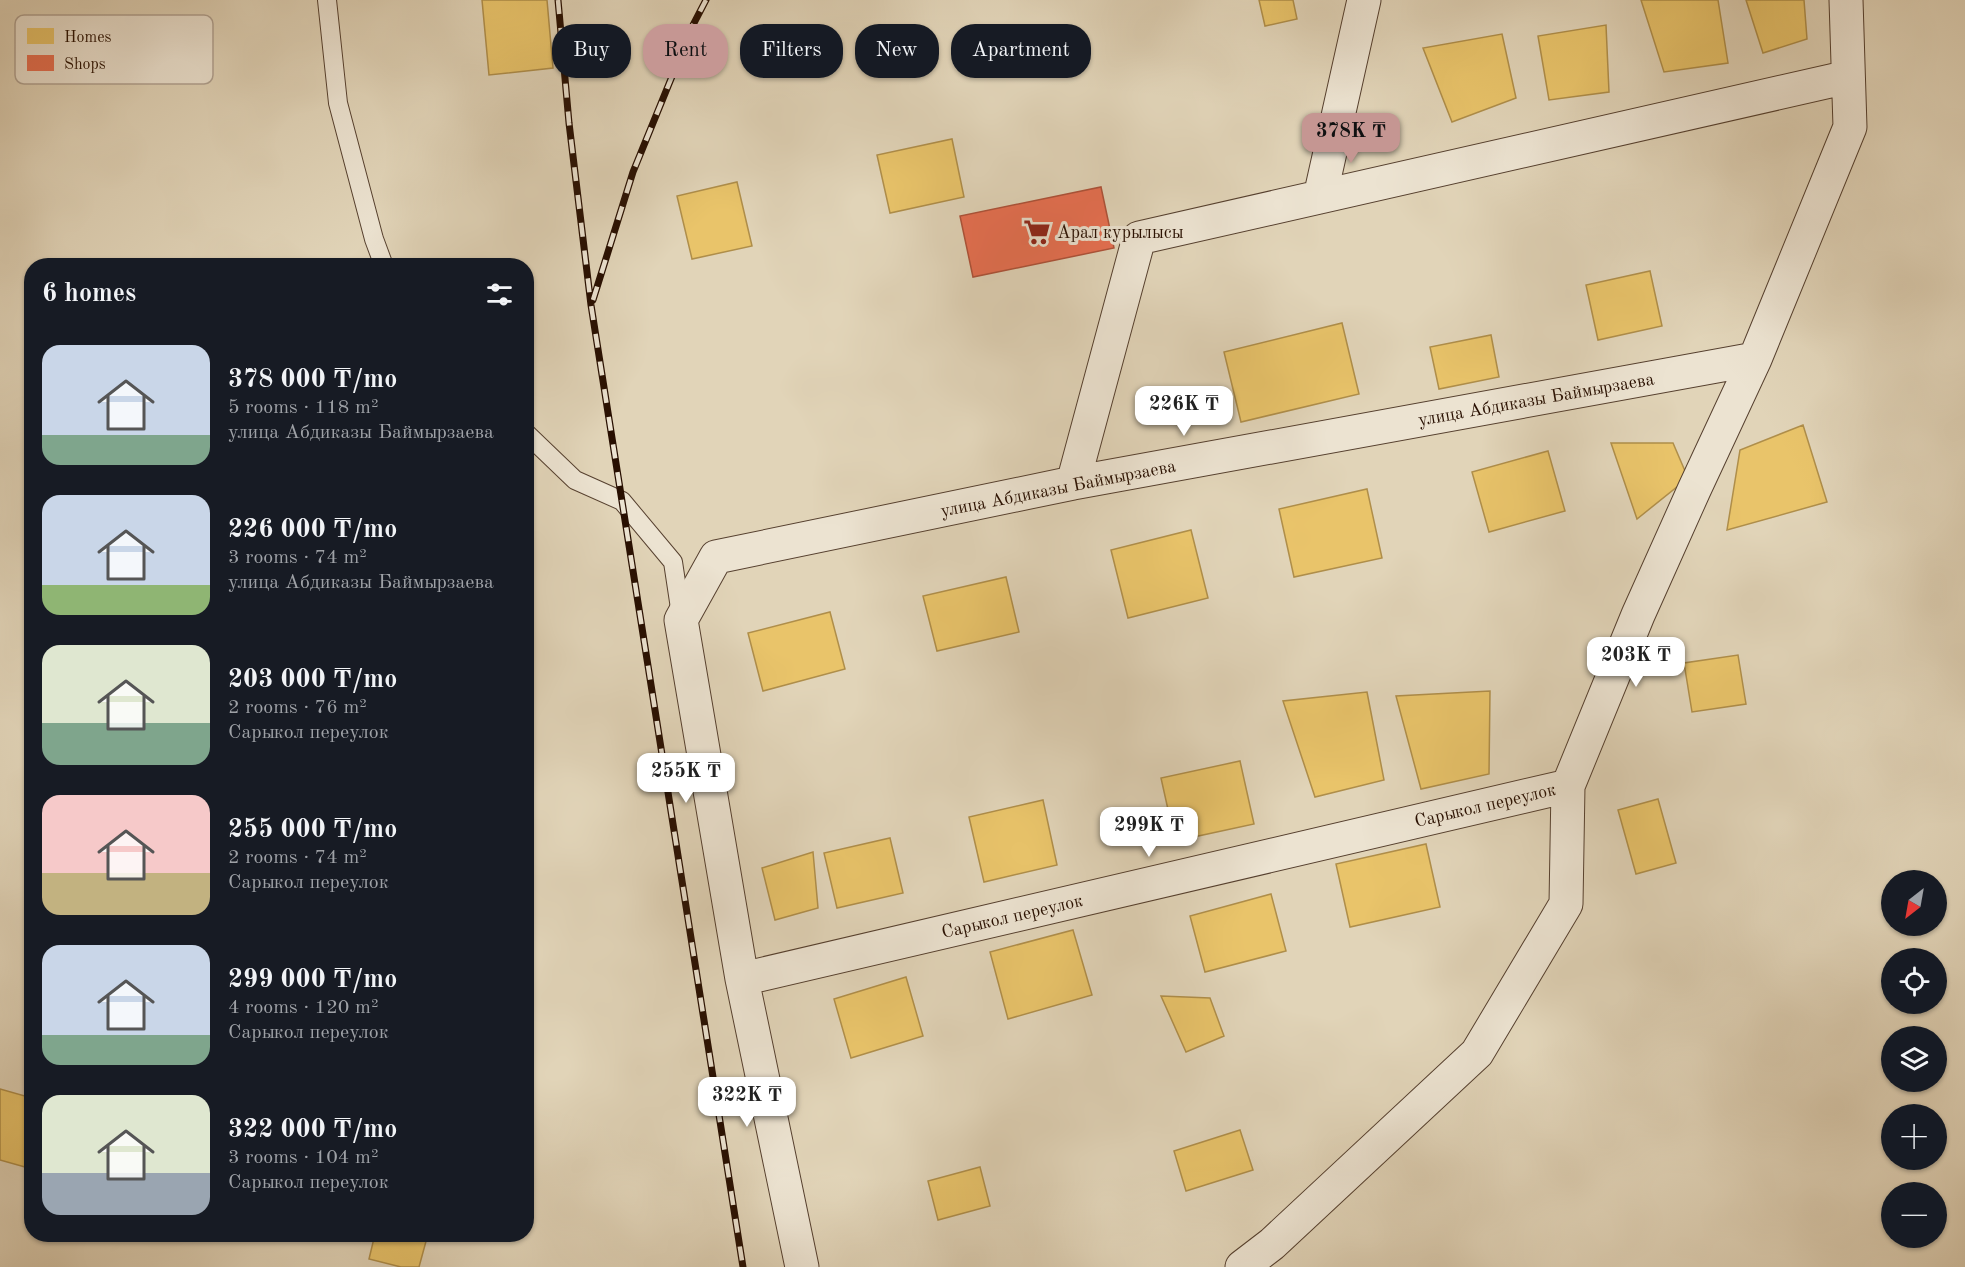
<!DOCTYPE html>
<meta charset="utf-8">
<style>
:root{--surface:#171b24;--page:#20242c;--text:#f1f3f6;--muted:#9ea1a6;--accent:#c59692}
body{margin:0;font-family:"Old Standard TT",serif;background:var(--page);color:var(--text);height:100vh;display:flex;flex-direction:column;font-size:22px;white-space:nowrap}
*{box-sizing:border-box;margin:0}
p{font-size:20px;color:var(--muted)}
.icon{flex:none;width:33px;height:33px;fill:none;stroke:currentColor;stroke-width:2;stroke-linecap:round;stroke-linejoin:round}
.map{position:relative;flex:1;overflow:hidden}
.drawer{position:absolute;left:24px;top:258px;width:510px;height:984px;display:flex;flex-direction:column;background:var(--surface);border-radius:24px;box-shadow:0 2px 4px #0004}
.drawer>*{flex:none}
.guide{position:absolute;left:552px;top:24px;width:570px;height:54px;display:flex;gap:12px}
.needle{width:39px;rotate:211deg}
.buttons{position:absolute;left:1881px;top:870px;display:grid;gap:12px}
.buttons a{display:grid;place-items:center;width:66px;height:66px;border-radius:50%;background:var(--surface);box-shadow:0 2px 4px #0004;font-size:30px}
.price{position:absolute;translate:-50% -51px;padding:0 14px;border-radius:12px;background:#fff;color:#222;font-size:20px;line-height:39px;filter:drop-shadow(0 2px 3px #0008)}
.price::after{content:'';position:absolute;left:50%;top:36px;width:18px;height:14px;margin-left:-9px;background:inherit;clip-path:polygon(0 0,100% 0,50% 100%)}
.price.on{background:var(--accent);color:#111}
ul{padding:0;list-style:none}
li{display:flex;align-items:center;gap:18px;height:150px;padding:0 18px}
li span{display:grid;place-items:center;flex:none;width:168px;height:120px;border-radius:18px;color:#555}
li>.icon{margin-inline-start:auto}
span .icon{width:72px;height:72px;fill:#fffc;stroke-width:1}
li b{font-size:26px}
h2{display:flex;justify-content:space-between;align-items:center;height:72px;padding:0 18px;font-size:26px}
.chip{padding:0 21px;border-radius:24px;background:var(--surface);box-shadow:0 2px 4px #0004;font-size:21px;line-height:54px}
.chip.on{background:var(--accent);color:#111}
.map>svg:first-child{display:block}
</style>
<div class="map">
<svg width="1965" height="1267" viewBox="0 0 1965 1267">
<rect width="100%" height="100%" fill="#e1d4b8"/>
<filter id="stains"><feTurbulence type="fractalNoise" baseFrequency=".00333" numOctaves="4"/><feColorMatrix values="0 0 0 0 .2 0 0 0 0 .09 0 0 0 0 .02 0 0 0 .5 -.17"/></filter>
<radialGradient id="worn" r=".72"><stop offset=".6" stop-color="#630" stop-opacity="0"/><stop offset="1" stop-color="#630" stop-opacity=".3"/></radialGradient>
<path fill="#e9c46a" stroke="#af8e4a" stroke-width="1.5" d="M482,0H547L553,68L489,75Z
M1259,0H1293L1297,19L1265,26Z
M1641,0H1718L1728,63L1664,72Z
M1746,0H1804L1807,39L1763,53Z
M1606,25L1609,92L1549,100L1538,36Z
M1502,34L1516,98L1452,122L1423,48Z
M952,139L964,197L890,213L877,155Z
M737,182L752,246L692,259L677,196Z
M1650,271L1662,326L1598,340L1586,285Z
M1342,323L1359,394L1241,422L1224,352Z
M1491,335L1499,377L1439,389L1430,347Z
M1803,425L1827,502L1727,530L1740,450Z
M1611,443H1673L1688,478L1637,519Z
M1548,451L1565,511L1489,532L1472,472Z
M1367,489L1382,558L1294,577L1279,509Z
M1191,530L1208,598L1128,618L1111,550Z
M1006,577L1019,632L937,651L923,596Z
M830,612L845,669L763,691L748,633Z
M1738,655L1746,704L1692,712L1684,663Z
M1490,691L1489,774L1421,789L1396,696Z
M1367,692L1384,780L1315,797L1283,701Z
M1240,761L1254,824L1175,841L1161,778Z
M1658,799L1676,863L1636,874L1618,810Z
M1043,800L1057,865L984,882L969,817Z
M890,838L903,893L837,908L824,853Z
M1426,844L1440,907L1350,927L1336,864Z
M813,852L818,908L775,920L762,868Z
M1271,894L1286,951L1205,972L1190,916Z
M1073,930L1092,995L1008,1019L990,952Z
M906,977L923,1036L851,1058L834,999Z
M1161,996L1210,998L1224,1036L1186,1052Z
M0,1089L32,1098V1169L0,1160Z
M1240,1130L1253,1170L1186,1191L1174,1151Z
M980,1167L990,1206L938,1220L928,1181Z
M375,1234H428L419,1267H401L369,1259Z"/>
<path fill="#e76f51" stroke="#ae5239" stroke-width="1.5" d="M1101,187L1114,248L973,277L960,216Z"/>
<g fill="none" stroke-linecap="round" stroke-linejoin="round">
<defs>
<path id="service" d="M327,0L338,103L374,239L384,266
M526,433L575,480L622,501L673,562L681,615"/>
<path id="minor" d="M1320,197L1364,0
M1073,483L1139,238L1848,77
M742,979L1568,786
M802,1267L742,979L681,620L716,557L1073,483L1755,359
M1242,1267L1272,1244L1477,1053L1566,904L1568,786L1638,615L1694,490L1755,359L1850,127L1846,0"/>
</defs>
<use href="#service" stroke="#56402f" stroke-width="20"/>
<use href="#minor" stroke="#56402f" stroke-width="35"/>
<use href="#service" stroke="#ece3d1" stroke-width="18"/>
<use href="#minor" stroke="#ece3d1" stroke-width="33"/>
<defs>
<path id="rail" d="M558,0L569,123L591,305L743,1267
M593,300L633,172L693,25L706,0"/>
</defs>
<use href="#rail" stroke="#280f01" stroke-width="7"/>
<use href="#rail" stroke="#ece3d1" stroke-width="4.5" stroke-dasharray="14" stroke-linecap="butt"/>
</g>
<defs>
<symbol id="supermarket-bare" viewBox="-9 -9 18 18"><path d="M-6-5.5h2.5l.6 2H6L4.5 2H-2.5L-4.4-4H-6ZM-1.5 3.2a1.3 1.3 0 1 0 .1 0ZM3 3.2a1.3 1.3 0 1 0 .1 0Z" fill="#8f2418" stroke="#ece3d1" stroke-width="2.5" paint-order="stroke"/></symbol>
</defs>
<g fill-rule="evenodd">
<use href="#supermarket-bare" x="1018" y="213" width="38" height="38"/>
</g>
<g text-anchor="middle" stroke-width="6" stroke-linejoin="round" paint-order="stroke">
<g font-size="18" fill="#280f01" stroke="#ece3d1" text-anchor="start">
<text x="1057" y="238">Арал курылысы</text>
</g>
<g font-size="18" fill="#280f01" stroke="#ece3d1">
<text transform="translate(1536 399) rotate(-10)" y="6">улица Абдиказы Баймырзаева</text>
<text transform="translate(1058 488) rotate(-11)" y="6">улица Абдиказы Баймырзаева</text>
<text transform="translate(1485 805) rotate(-13)" y="6">Сарыкол переулок</text>
<text transform="translate(1012 916) rotate(-13)" y="6">Сарыкол переулок</text>
</g>
</g>
<rect x="15" y="15" width="198" height="69" rx="9" fill="#ece3d1" stroke="#b1a393" stroke-width="1.5"/>
<rect x="27" y="28" width="27" height="16" fill="#e9c46a"/>
<rect x="27" y="55" width="27" height="16" fill="#e76f51"/>
<g font-size="16" fill="#280f01">
<text x="64" y="42">Homes</text>
<text x="64" y="69">Shops</text>
</g>
<rect width="100%" height="100%" filter="url(#stains)"/>
<rect width="100%" height="100%" fill="url(#worn)"/>
</svg>
<div class="buttons">
<a><svg class="needle" viewBox="-14 -14 28 28"><path d="M0-13l5 13h-10z" fill="#e53935"/><path d="M0 13l5-13h-10z" fill="#9ea1a6"/></svg></a>
<a><svg class="icon" aria-label="locate" viewBox="0 0 24 24"><circle cx="12" cy="12" r="6"/><path d="M12 2v4M12 18v4M2 12h4M18 12h4"/></svg></a>
<a><svg class="icon" aria-label="layers" viewBox="0 0 24 24"><path d="M12 4l9 5-9 5-9-5zM3 14l9 5 9-5"/></svg></a>
<a>+</a>
<a>−</a>
</div>
<b class="price on" style="left:1351px;top:164px">378K ₸</b>
<b class="price" style="left:1184px;top:437px">226K ₸</b>
<b class="price" style="left:1636px;top:688px">203K ₸</b>
<b class="price" style="left:686px;top:804px">255K ₸</b>
<b class="price" style="left:1149px;top:858px">299K ₸</b>
<b class="price" style="left:747px;top:1128px">322K ₸</b>
<div class="guide">
<a class="chip">Buy</a>
<a class="chip on">Rent</a>
<a class="chip">Filters</a>
<a class="chip">New</a>
<a class="chip">Apartment</a>
</div>
<section class="drawer">
<h2>6 homes<svg class="icon" aria-label="filters" viewBox="0 0 24 24"><path d="M4 7h16M4 17h16"/><circle cx="9" cy="7" r="2"/><circle cx="15" cy="17" r="2"/></svg></h2>
<ul>
<li><span style="background:linear-gradient(#c9d6e8 75%,#7fa58c 0)"><svg class="icon" aria-label="home" viewBox="0 0 24 24"><path d="M3 11l9-7 9 7M6 9v11h12V9"/></svg></span><div><b>378 000 ₸/mo</b><p>5 rooms · 118 m²</p><p>улица Абдиказы Баймырзаева</p></div></li>
<li><span style="background:linear-gradient(#c9d6e8 75%,#8fb573 0)"><svg class="icon" aria-label="home" viewBox="0 0 24 24"><path d="M3 11l9-7 9 7M6 9v11h12V9"/></svg></span><div><b>226 000 ₸/mo</b><p>3 rooms · 74 m²</p><p>улица Абдиказы Баймырзаева</p></div></li>
<li><span style="background:linear-gradient(#dfe7d0 65%,#7fa58c 0)"><svg class="icon" aria-label="home" viewBox="0 0 24 24"><path d="M3 11l9-7 9 7M6 9v11h12V9"/></svg></span><div><b>203 000 ₸/mo</b><p>2 rooms · 76 m²</p><p>Сарыкол переулок</p></div></li>
<li><span style="background:linear-gradient(#f6c9c9 65%,#c2b280 0)"><svg class="icon" aria-label="home" viewBox="0 0 24 24"><path d="M3 11l9-7 9 7M6 9v11h12V9"/></svg></span><div><b>255 000 ₸/mo</b><p>2 rooms · 74 m²</p><p>Сарыкол переулок</p></div></li>
<li><span style="background:linear-gradient(#c9d6e8 75%,#7fa58c 0)"><svg class="icon" aria-label="home" viewBox="0 0 24 24"><path d="M3 11l9-7 9 7M6 9v11h12V9"/></svg></span><div><b>299 000 ₸/mo</b><p>4 rooms · 120 m²</p><p>Сарыкол переулок</p></div></li>
<li><span style="background:linear-gradient(#dfe7d0 65%,#9aa5b1 0)"><svg class="icon" aria-label="home" viewBox="0 0 24 24"><path d="M3 11l9-7 9 7M6 9v11h12V9"/></svg></span><div><b>322 000 ₸/mo</b><p>3 rooms · 104 m²</p><p>Сарыкол переулок</p></div></li>
</ul>
</section>
</div>
